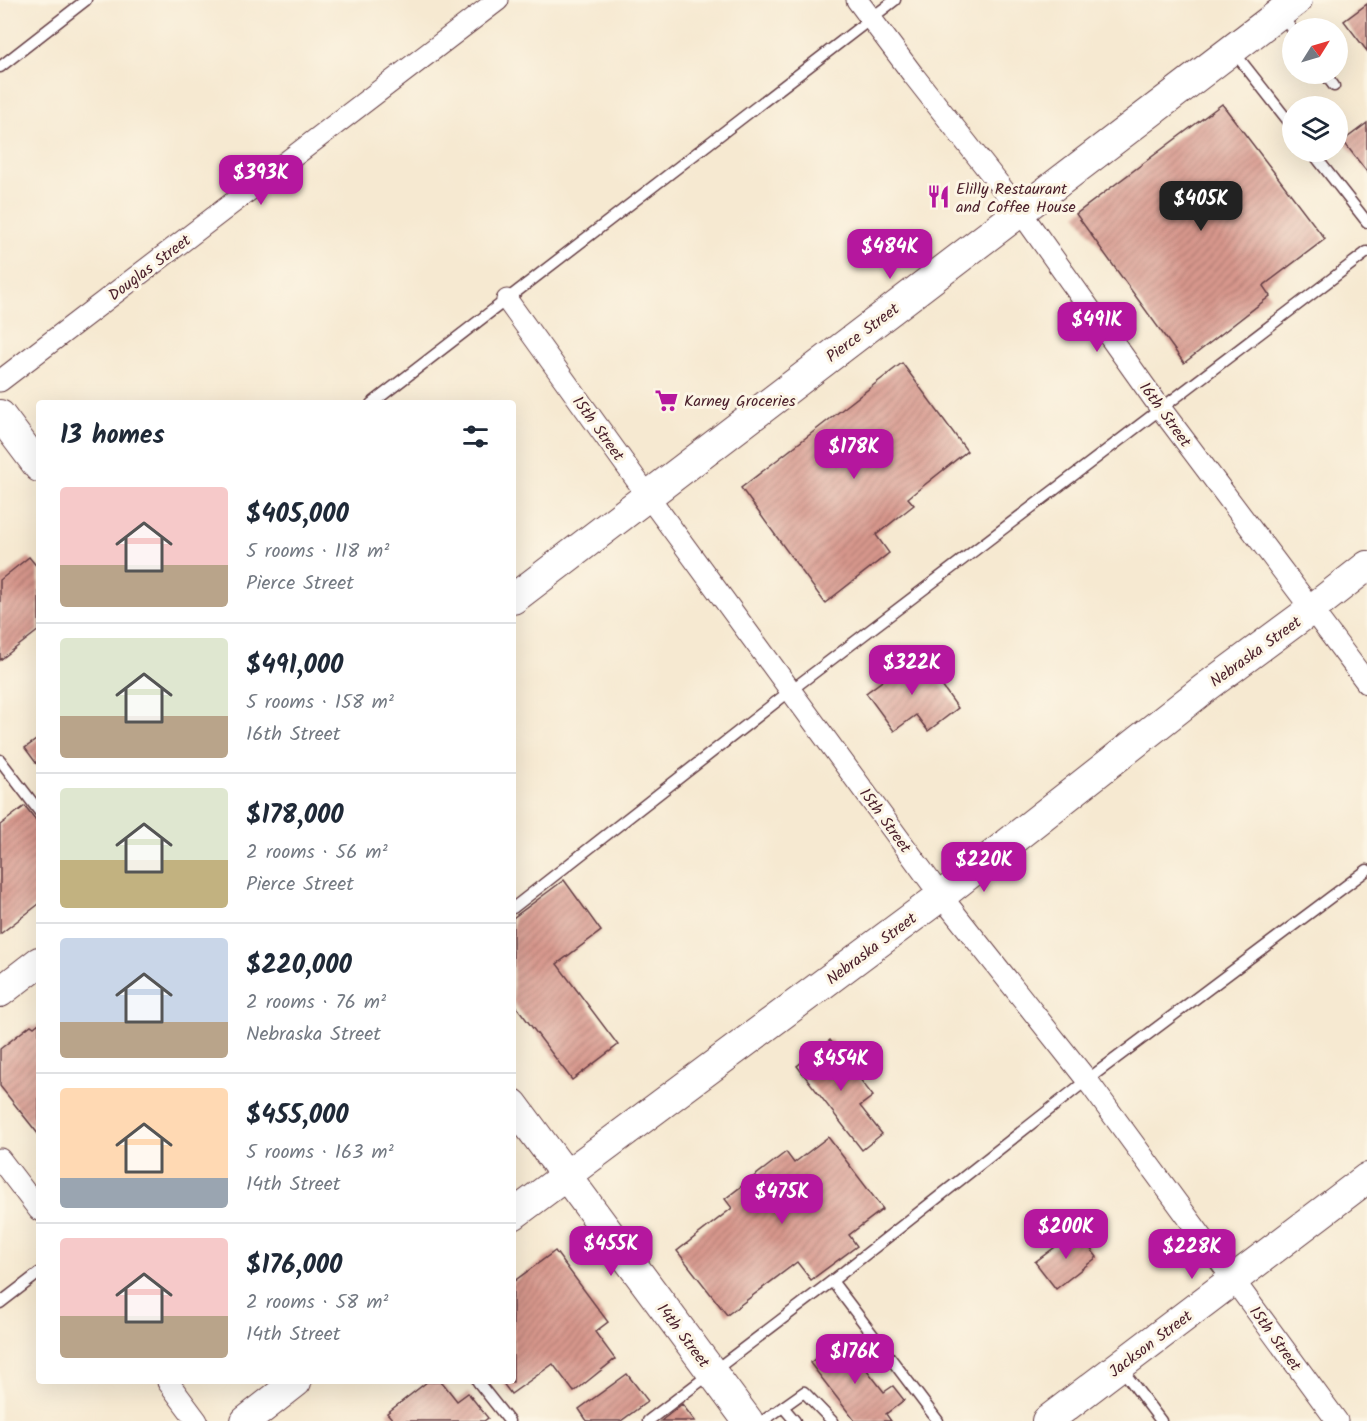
<!DOCTYPE html>
<meta charset="utf-8">
<style>
:root{--surface:#fff;--page:#f2f2f3;--text:#1f2937;--muted:#747a83;--line:#e0e1e3;--accent:#b5179e}
body{margin:0;font-family:Kalam,sans-serif;background:var(--page);color:var(--text);height:100vh;display:flex;flex-direction:column;font-size:22px;white-space:nowrap}
*{box-sizing:border-box;margin:0}
p{font-size:20px;color:var(--muted)}
.icon{flex:none;width:33px;height:33px;fill:none;stroke:currentColor;stroke-width:2;stroke-linecap:round;stroke-linejoin:round}
.map{position:relative;flex:1;overflow:hidden}
.sheet{position:absolute;left:36px;top:400px;width:480px;height:984px;display:flex;flex-direction:column;background:var(--surface);border-radius:6px;box-shadow:0 6px 24px #0002}
.sheet>*{flex:none}
.needle{width:39px;rotate:53deg}
.tools{position:absolute;left:1282px;top:18px;display:grid;gap:12px}
.tools a{display:grid;place-items:center;width:66px;height:66px;border-radius:50%;background:var(--surface);box-shadow:0 6px 24px #0002;font-size:30px}
.price{position:absolute;translate:-50% -51px;padding:0 14px;border-radius:12px;background:var(--accent);color:#fff;font-size:20px;line-height:39px;filter:drop-shadow(0 2px 3px #0008)}
.price::after{content:'';position:absolute;left:50%;top:36px;width:18px;height:14px;margin-left:-9px;background:inherit;clip-path:polygon(0 0,100% 0,50% 100%)}
.price.selected{background:#222;color:#fff}
ul{padding:0;list-style:none}
li{display:flex;align-items:center;gap:18px;height:150px;padding:0 24px}
li+li{border-top:2px solid var(--line)}
li span{display:grid;place-items:center;flex:none;width:168px;height:120px;border-radius:6px;color:#555}
li>.icon{margin-inline-start:auto}
span .icon{width:72px;height:72px;fill:#fffc;stroke-width:1}
li b{font-size:26px}
h2{display:flex;justify-content:space-between;align-items:center;height:72px;padding:0 24px;font-size:26px}
.map>svg:first-child{display:block}
</style>
<div class="map">
<svg width="1367" height="1421" viewBox="0 0 1367 1421">
<defs>
<pattern id="building-hatch" width="6" height="6" patternUnits="userSpaceOnUse" patternTransform="scale(1.5)"><rect width="6" height="6" fill="#d7978c"/><path d="M-1 1l2-2M0 6l6-6M5 7l2-2" fill="none" stroke="#b07b73"/></pattern>
</defs>
<rect width="100%" height="100%" fill="#fcf5e5"/>
<filter id="ink" filterUnits="userSpaceOnUse"><feTurbulence type="fractalNoise" baseFrequency=".0167" numOctaves="2"/><feDisplacementMap in="SourceGraphic" scale="12" xChannelSelector="R" yChannelSelector="G"/><feConvolveMatrix kernelMatrix="1 2 1 2 8 2 1 2 1" color-interpolation-filters="sRGB"/></filter>
<filter id="wash" filterUnits="userSpaceOnUse"><feTurbulence type="fractalNoise" baseFrequency=".008" numOctaves="4" result="noise"/><feDisplacementMap in="SourceGraphic" scale="24" xChannelSelector="R" yChannelSelector="G"/><feGaussianBlur stdDeviation="1.35" result="paint"/><feColorMatrix in="noise" values="0 0 0 0 0 0 0 0 0 0 0 0 0 0 0 0 0 1.4 0 .05"/><feComposite in="paint" operator="in"/></filter>
<g filter="url(#wash)">
<rect width="100%" height="100%" fill="#f6e9d1"/>
<g id="blocks">
<path fill="url(#building-hatch)" d="M1367,4V51L1344,21Z
M1222,104L1325,239L1263,286L1270,296L1184,363L1076,214Z
M1367,123V172L1343,141Z
M902,363L967,451L908,498L914,505L876,535L889,553L825,603L741,488Z
M29,557L39,569V630L0,660V580Z
M919,654L958,708L928,731L916,715L894,731L866,693Z
M39,738V767L25,748Z
M25,806L39,824V904L0,934V825Z
M564,880L601,931L557,964L618,1045L572,1080L513,1002V918Z
M39,1023V1135L0,1086V1049L31,1025L34,1027Z
M830,1040L873,1096L860,1106L882,1134L862,1150L797,1066Z
M828,1137L883,1209L849,1235L857,1246L811,1280L797,1262L727,1315L677,1251L732,1208L725,1199L786,1152L794,1163Z
M1077,1231L1097,1257L1056,1289L1035,1262Z
M555,1251L608,1322L595,1332L615,1359L574,1392L553,1364L511,1394L502,1382H513V1282Z
M842,1338L884,1392L893,1386L904,1400L886,1414L891,1421H855L810,1363Z
M627,1374L648,1401L621,1421H587L579,1409Z
M427,1382H442L457,1401L468,1393L488,1418L484,1421H394L387,1413Z
M682,1404L695,1421H661Z"/>
</g>
</g>
<g filter="url(#ink)">
<use href="#blocks" fill-opacity="0" stroke="#643d44" stroke-width="1.5"/>
<g fill="none" stroke-linecap="round" stroke-linejoin="round">
<defs>
<path id="lane" d="M1282,16L1293,31
M1234,52L1293,127
M0,67L86,0
M1325,74L1334,86
M1312,152L1367,222
M371,404L895,0
M0,760L39,811
M513,908L790,691L1367,252
M832,1281L938,1421
M0,1303L39,1273
M1121,1368L1161,1421
M478,1382L509,1421
M783,1407L795,1421
M648,1421L832,1281L1087,1080L1367,870
M763,1421L804,1392L832,1421"/>
<path id="street" d="M857,0L914,76L1020,211L1161,409L1367,683
M507,300L648,496L941,896L1087,1080L1337,1421
M0,381L498,0
M0,1159L39,1210
M168,1382L197,1421"/>
<path id="secondary" d="M0,415L39,467
M513,599L1297,0
M0,992L39,962
M513,1104L748,1421
M513,1215L941,896L1205,688L1312,609L1367,566
M246,1421L296,1382
M1047,1421L1367,1178"/>
</defs>
<use href="#lane" stroke="#643d44" stroke-width="13"/>
<use href="#street" stroke="#643d44" stroke-width="23"/>
<use href="#secondary" stroke="#643d44" stroke-width="32"/>
<use href="#lane" stroke="#fff" stroke-width="10"/>
<use href="#street" stroke="#fff" stroke-width="21"/>
<use href="#secondary" stroke="#fff" stroke-width="30"/>
</g>
</g>
<defs>
<symbol id="restaurant-bare" viewBox="-9 -9 18 18"><path d="M-5-6h1v4h1v-4h1v4h1v-4h1v5L-1.5 .5V6h-2V.5L-5-1ZM5-6V6H3V1.5H1.5Q1.5-4 5-6Z" fill="#b5179e" stroke="#fcf5e5" stroke-width="2.5" paint-order="stroke"/></symbol>
<symbol id="supermarket-bare" viewBox="-9 -9 18 18"><path d="M-6-5.5h2.5l.6 2H6L4.5 2H-2.5L-4.4-4H-6ZM-1.5 3.2a1.3 1.3 0 1 0 .1 0ZM3 3.2a1.3 1.3 0 1 0 .1 0Z" fill="#b5179e" stroke="#fcf5e5" stroke-width="2.5" paint-order="stroke"/></symbol>
</defs>
<g fill-rule="evenodd">
<use href="#restaurant-bare" x="922" y="180" width="33" height="33"/>
<use href="#supermarket-bare" x="650" y="384" width="33" height="33"/>
</g>
<g text-anchor="middle" stroke-width="6" stroke-linejoin="round" paint-order="stroke">
<g font-size="16" fill="#4a1f2b" stroke="#fcf5e5" text-anchor="start">
<text x="956" y="194">Elilly Restaurant<tspan x="956" dy="18">and Coffee House</tspan></text>
<text x="684" y="406">Karney Groceries</text>
</g>
<g font-size="16" fill="#4a1f2b" stroke="#fcf5e5">
<text transform="translate(149 267) rotate(-37)" y="6">Douglas Street</text>
<text transform="translate(862 332) rotate(-37)" y="6">Pierce Street</text>
<text transform="translate(1166 414) rotate(54)" y="6">16th Street</text>
<text transform="translate(599 428) rotate(54)" y="6">15th Street</text>
<text transform="translate(1255 651) rotate(-36)" y="6">Nebraska Street</text>
<text transform="translate(886 820) rotate(54)" y="6">15th Street</text>
<text transform="translate(871 948) rotate(-37)" y="6">Nebraska Street</text>
<text transform="translate(684 1335) rotate(53)" y="6">14th Street</text>
<text transform="translate(1276 1338) rotate(54)" y="6">15th Street</text>
<text transform="translate(1150 1343) rotate(-37)" y="6">Jackson Street</text>
</g>
</g>
</svg>
<div class="tools">
<a><svg class="needle" viewBox="-14 -14 28 28"><path d="M0-13l5 13h-10z" fill="#e53935"/><path d="M0 13l5-13h-10z" fill="#747a83"/></svg></a>
<a><svg class="icon" aria-label="layers" viewBox="0 0 24 24"><path d="M12 4l9 5-9 5-9-5zM3 14l9 5 9-5"/></svg></a>
</div>
<b class="price" style="left:261px;top:206px">$393K</b>
<b class="price selected" style="left:1201px;top:232px">$405K</b>
<b class="price" style="left:890px;top:280px">$484K</b>
<b class="price" style="left:1097px;top:353px">$491K</b>
<b class="price" style="left:854px;top:480px">$178K</b>
<b class="price" style="left:912px;top:696px">$322K</b>
<b class="price" style="left:984px;top:893px">$220K</b>
<b class="price" style="left:841px;top:1092px">$454K</b>
<b class="price" style="left:782px;top:1225px">$475K</b>
<b class="price" style="left:1066px;top:1260px">$200K</b>
<b class="price" style="left:611px;top:1277px">$455K</b>
<b class="price" style="left:1192px;top:1280px">$228K</b>
<b class="price" style="left:855px;top:1385px">$176K</b>
<section class="sheet">
<h2>13 homes<svg class="icon" aria-label="filters" viewBox="0 0 24 24"><path d="M4 7h16M4 17h16"/><circle cx="9" cy="7" r="2"/><circle cx="15" cy="17" r="2"/></svg></h2>
<ul>
<li><span style="background:linear-gradient(#f6c9c9 65%,#b9a48a 0)"><svg class="icon" aria-label="home" viewBox="0 0 24 24"><path d="M3 11l9-7 9 7M6 9v11h12V9"/></svg></span><div><b>$405,000</b><p>5 rooms · 118 m²</p><p>Pierce Street</p></div></li>
<li><span style="background:linear-gradient(#dfe7d0 65%,#b9a48a 0)"><svg class="icon" aria-label="home" viewBox="0 0 24 24"><path d="M3 11l9-7 9 7M6 9v11h12V9"/></svg></span><div><b>$491,000</b><p>5 rooms · 158 m²</p><p>16th Street</p></div></li>
<li><span style="background:linear-gradient(#dfe7d0 60%,#c2b280 0)"><svg class="icon" aria-label="home" viewBox="0 0 24 24"><path d="M3 11l9-7 9 7M6 9v11h12V9"/></svg></span><div><b>$178,000</b><p>2 rooms · 56 m²</p><p>Pierce Street</p></div></li>
<li><span style="background:linear-gradient(#c9d6e8 70%,#b9a48a 0)"><svg class="icon" aria-label="home" viewBox="0 0 24 24"><path d="M3 11l9-7 9 7M6 9v11h12V9"/></svg></span><div><b>$220,000</b><p>2 rooms · 76 m²</p><p>Nebraska Street</p></div></li>
<li><span style="background:linear-gradient(#ffd9b3 75%,#9aa5b1 0)"><svg class="icon" aria-label="home" viewBox="0 0 24 24"><path d="M3 11l9-7 9 7M6 9v11h12V9"/></svg></span><div><b>$455,000</b><p>5 rooms · 163 m²</p><p>14th Street</p></div></li>
<li><span style="background:linear-gradient(#f6c9c9 65%,#b9a48a 0)"><svg class="icon" aria-label="home" viewBox="0 0 24 24"><path d="M3 11l9-7 9 7M6 9v11h12V9"/></svg></span><div><b>$176,000</b><p>2 rooms · 58 m²</p><p>14th Street</p></div></li>
</ul>
</section>
</div>
